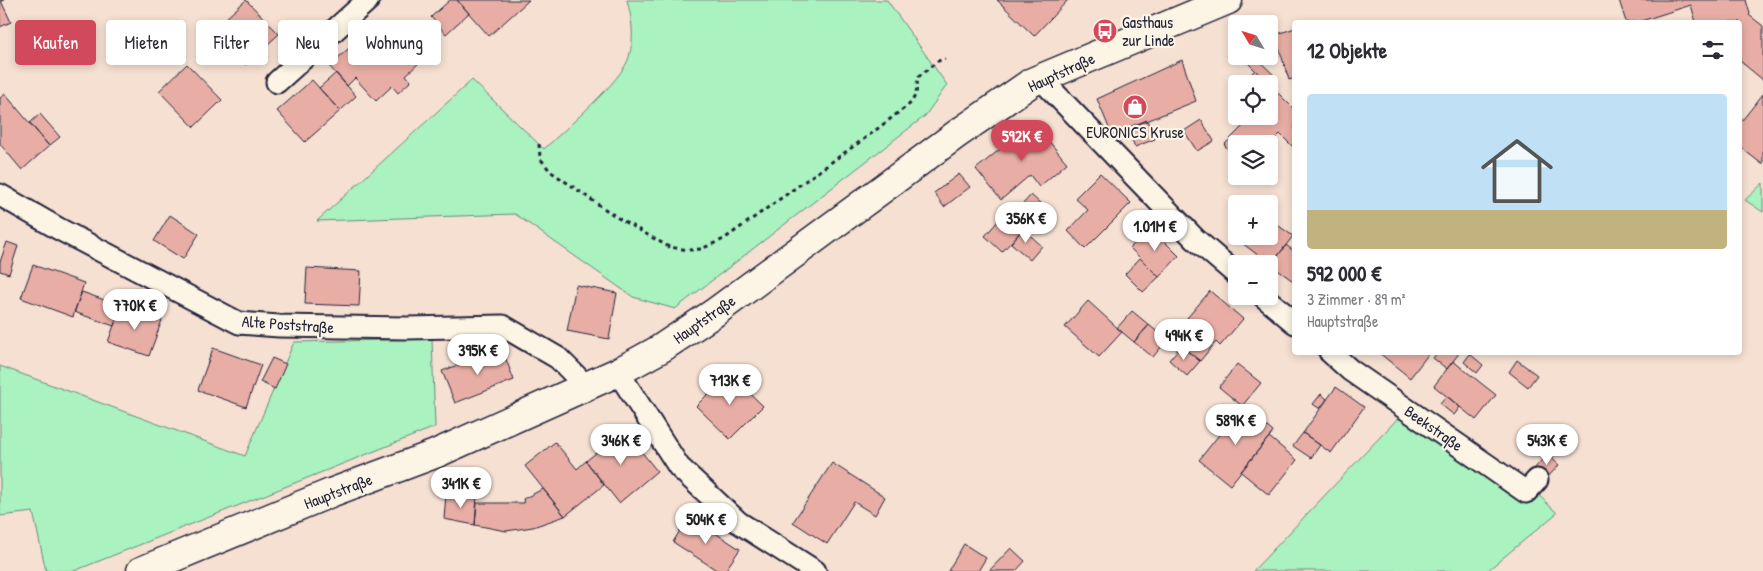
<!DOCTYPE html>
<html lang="de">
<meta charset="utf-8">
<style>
:root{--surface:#fff;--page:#f2f2f3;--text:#2b2b33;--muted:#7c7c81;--line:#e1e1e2;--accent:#d1495b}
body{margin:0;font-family:"Patrick Hand",sans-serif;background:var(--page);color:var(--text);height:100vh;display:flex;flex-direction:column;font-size:19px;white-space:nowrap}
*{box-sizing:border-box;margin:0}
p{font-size:16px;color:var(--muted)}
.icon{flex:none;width:28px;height:28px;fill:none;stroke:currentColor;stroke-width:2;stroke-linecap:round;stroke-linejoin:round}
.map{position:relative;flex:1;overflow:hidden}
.panel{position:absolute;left:1292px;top:20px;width:450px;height:335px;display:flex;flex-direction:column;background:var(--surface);border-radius:5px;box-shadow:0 2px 8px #0003}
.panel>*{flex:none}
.banner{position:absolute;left:15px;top:20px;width:475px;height:45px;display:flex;gap:10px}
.needle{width:32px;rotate:308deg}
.tools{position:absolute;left:1228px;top:15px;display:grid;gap:10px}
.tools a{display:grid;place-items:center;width:50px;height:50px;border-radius:5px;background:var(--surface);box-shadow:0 2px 8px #0003;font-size:25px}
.price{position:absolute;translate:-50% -42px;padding:0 11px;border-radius:18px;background:#fff;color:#222;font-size:16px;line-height:32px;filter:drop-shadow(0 1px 2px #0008)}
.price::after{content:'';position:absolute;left:50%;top:30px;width:15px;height:11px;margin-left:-8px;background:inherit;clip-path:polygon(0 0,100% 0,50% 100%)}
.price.selected{background:var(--accent);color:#fff}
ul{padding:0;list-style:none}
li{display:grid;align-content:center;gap:10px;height:265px;padding:0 15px}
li+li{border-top:1px solid var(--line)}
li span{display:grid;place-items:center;height:155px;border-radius:5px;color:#555}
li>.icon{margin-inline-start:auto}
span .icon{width:90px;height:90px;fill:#fffc;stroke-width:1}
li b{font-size:21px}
h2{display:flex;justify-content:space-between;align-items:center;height:60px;padding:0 15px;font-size:21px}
.tag{padding:0 18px;border-radius:5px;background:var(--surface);box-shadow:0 2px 8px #0003;font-size:18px;line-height:45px}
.tag.selected{background:var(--accent);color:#fff}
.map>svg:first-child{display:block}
</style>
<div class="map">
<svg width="1763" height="571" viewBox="0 0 1763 571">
<rect width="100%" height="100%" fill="#f6e0d2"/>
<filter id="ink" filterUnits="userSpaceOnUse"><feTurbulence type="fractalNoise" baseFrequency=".02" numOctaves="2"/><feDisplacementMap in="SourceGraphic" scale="10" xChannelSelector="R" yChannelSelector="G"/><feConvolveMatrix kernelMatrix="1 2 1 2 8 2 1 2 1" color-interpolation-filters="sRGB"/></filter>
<g filter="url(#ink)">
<path fill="#aaf2bf" stroke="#668a7d" d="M627,0H887L947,85L925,116L675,309L633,297L515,214L317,221L472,80L544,149C564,130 623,80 629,57C635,36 632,20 627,0Z
M1763,183V212L1745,200Z
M432,339L435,427L74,571H46L33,512L0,516V366L245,456L294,342Z
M1400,416L1518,475L1557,513L1487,571H1253Z"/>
<path fill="#e8aea5" stroke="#22223b" d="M0,0H4L1,1L11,22L0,27Z
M246,0L279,34L245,65L212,31Z
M450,0H457L469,13L446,34L431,17Z
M457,0H529L489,36Z
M997,0H1068L1034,36Z
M1619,0H1746L1750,14L1749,15L1763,26V80L1740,61V22H1696L1691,5L1638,22H1626Z
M1295,28V78L1289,80L1275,35Z
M391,30L420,62L406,75L411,81L398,93L392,86L376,101L355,78L347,86L329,66L348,49L357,60Z
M1241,56H1254L1277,78L1270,85Z
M1182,60L1196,101L1112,135L1097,99Z
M187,64L222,100L194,127L159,91Z
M1255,70L1295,110V149L1280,134L1269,145V144H1236V157L1224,145L1253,116H1269V84H1241Z
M336,73L356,96L340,111L319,88Z
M312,80L340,111L305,142L277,111Z
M5,94L49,146L22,170L0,144V98Z
M1763,94V164H1762L1740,147V123Z
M40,114L60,137L49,146L30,123Z
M1147,120L1155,139L1135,147L1127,128Z
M1201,120L1214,141L1197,151L1184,131Z
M1033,122L1067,163L1039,187L1030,175L1001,200L976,169Z
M1100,173L1131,203L1085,249L1068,231L1088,210L1075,198Z
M959,174L970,187L944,207L934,193Z
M1031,195L1052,214L1044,223L1035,215L1023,229L1011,217Z
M1005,213L1023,229L1002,252L985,236Z
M170,215L199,234L183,259L154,241Z
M1269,219L1293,236L1271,265L1242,243L1247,236H1269Z
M1150,227L1179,256L1159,277L1130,248Z
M1023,229L1042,246L1030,260L1011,243Z
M7,242L18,246L9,274L0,271V262Z
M1286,245L1295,252V278L1293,281L1271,265Z
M1140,258L1159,277L1143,292L1125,274Z
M33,265L84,283L73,317L21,298Z
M307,268L361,271L359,306L305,304Z
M576,285L617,293L609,339L567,331Z
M1210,291L1243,319L1220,346L1216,342L1200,361L1181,346L1198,327L1187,318Z
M82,292L121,306L114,326L74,312Z
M1088,301L1122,332L1099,357L1065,327Z
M121,306L162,320L149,356L108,342Z
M1132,311L1149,325L1134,342L1117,328Z
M1149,325L1167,340L1153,357L1134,342Z
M1181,346L1200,361L1187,376L1169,360Z
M213,348L261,365L246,407L198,390Z
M502,349L514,380L455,403L442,371Z
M1378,352H1430L1410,378Z
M1438,352H1460L1447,369L1433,358Z
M1470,354L1483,365L1477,373L1464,362Z
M272,358L286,364L275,389L260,382Z
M1517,360L1537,375L1528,387L1509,372Z
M1453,361L1496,395L1476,420L1434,386Z
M1237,364L1261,383L1242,406L1219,387Z
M729,373L763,406L730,439L696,406Z
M1336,387L1364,407L1331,453L1303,433Z
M1321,394L1327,399L1320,409L1313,404Z
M1447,396L1460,407L1454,415L1440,404Z
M1242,406L1273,432L1230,485L1199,460Z
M624,430L657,471L619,503L586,461Z
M1303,433L1320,445L1311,458L1293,446Z
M1269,437L1297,460L1269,495L1241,472Z
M555,442L577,469L586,461L604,485L565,516L525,466Z
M1547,454L1559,465L1546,479L1535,468Z
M832,463L885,497L875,515L854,502L827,544L793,522Z
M543,489L565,516L533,527L506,531L475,525L477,503H524L523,499Z
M446,494L477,496L475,525L444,519Z
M689,516L740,549L725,571H718L673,542Z
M964,544L986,558L978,571H948Z
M1011,548L1025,561L1016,571H989Z"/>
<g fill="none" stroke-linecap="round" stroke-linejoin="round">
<defs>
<path id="street" d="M1040,78L1195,239L1236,274
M277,82L368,0
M0,195L59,229L239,323L279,326L407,328L503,326L558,358L587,387
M1263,296L1295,323
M1330,352L1350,370L1526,492L1537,480
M618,372L679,467L738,522L815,571"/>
<path id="secondary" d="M141,571L333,492L435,454L618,372L660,349L714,313L957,134L1032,82L1228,0"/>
</defs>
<use href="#street" stroke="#22223b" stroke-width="25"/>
<use href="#secondary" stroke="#22223b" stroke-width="31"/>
<path stroke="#22223b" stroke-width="3" stroke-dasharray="4 4" stroke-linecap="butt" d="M539,144L540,158L550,171L618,218L669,247L689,250L701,249L724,239L868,136L911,103L916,94L918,77L938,61L945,59"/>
<use href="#street" stroke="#fcf5e5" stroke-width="21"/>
<use href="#secondary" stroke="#fcf5e5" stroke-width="28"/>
</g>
</g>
<defs>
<symbol id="bus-disc" viewBox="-11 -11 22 22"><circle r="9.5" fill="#d1495b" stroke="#fcf5e5"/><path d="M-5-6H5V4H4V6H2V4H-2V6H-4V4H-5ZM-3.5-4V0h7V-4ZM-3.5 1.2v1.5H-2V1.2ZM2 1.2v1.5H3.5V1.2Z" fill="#fff"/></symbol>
<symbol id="shop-disc" viewBox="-11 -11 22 22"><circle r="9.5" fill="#d1495b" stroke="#fcf5e5"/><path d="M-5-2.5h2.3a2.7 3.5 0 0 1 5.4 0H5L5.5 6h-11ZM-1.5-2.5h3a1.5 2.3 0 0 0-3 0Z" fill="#fff"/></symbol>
</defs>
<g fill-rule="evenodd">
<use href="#bus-disc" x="1091" y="17" width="28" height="28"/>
<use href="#shop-disc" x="1121" y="93" width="28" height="28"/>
</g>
<g text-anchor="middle" stroke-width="4.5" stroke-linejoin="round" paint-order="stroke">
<g font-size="16" fill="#22223b" stroke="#fcf5e5" text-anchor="start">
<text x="1122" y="28">Gasthaus<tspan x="1122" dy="18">zur Linde</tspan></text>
<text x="1135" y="138" text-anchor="middle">EURONICS Kruse</text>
</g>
<g font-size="16" fill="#22223b" stroke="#fcf5e5">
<text transform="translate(1061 72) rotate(-25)" y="6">Hauptstraße</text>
<text transform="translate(704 319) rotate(-35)" y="6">Hauptstraße</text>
<text transform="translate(288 324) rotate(4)" y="6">Alte Poststraße</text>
<text transform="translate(1434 428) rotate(35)" y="6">Beekstraße</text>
<text transform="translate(338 491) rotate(-21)" y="6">Hauptstraße</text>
</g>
</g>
</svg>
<div class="tools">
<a><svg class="needle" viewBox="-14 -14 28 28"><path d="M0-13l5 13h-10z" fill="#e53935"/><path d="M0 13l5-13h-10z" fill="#7c7c81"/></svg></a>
<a><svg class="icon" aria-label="locate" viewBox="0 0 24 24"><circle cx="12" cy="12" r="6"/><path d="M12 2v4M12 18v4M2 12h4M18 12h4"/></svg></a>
<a><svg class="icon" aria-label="layers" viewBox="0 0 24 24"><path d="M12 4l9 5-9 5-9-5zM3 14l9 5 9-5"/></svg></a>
<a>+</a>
<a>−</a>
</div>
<b class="price selected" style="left:1022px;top:162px">592K €</b>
<b class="price" style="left:1026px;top:244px">356K €</b>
<b class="price" style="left:1155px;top:252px">1.01M €</b>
<b class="price" style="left:135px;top:331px">770K €</b>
<b class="price" style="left:1184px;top:361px">494K €</b>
<b class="price" style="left:478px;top:376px">395K €</b>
<b class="price" style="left:730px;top:406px">713K €</b>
<b class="price" style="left:1236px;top:446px">589K €</b>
<b class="price" style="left:621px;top:466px">346K €</b>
<b class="price" style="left:1547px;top:466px">543K €</b>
<b class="price" style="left:461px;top:509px">341K €</b>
<b class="price" style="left:706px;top:545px">504K €</b>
<div class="banner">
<a class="tag selected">Kaufen</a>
<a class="tag">Mieten</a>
<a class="tag">Filter</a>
<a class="tag">Neu</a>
<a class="tag">Wohnung</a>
</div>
<section class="panel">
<h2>12 Objekte<svg class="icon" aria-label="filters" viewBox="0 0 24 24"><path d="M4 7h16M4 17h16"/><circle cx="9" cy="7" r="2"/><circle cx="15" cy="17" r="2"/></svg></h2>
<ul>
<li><span style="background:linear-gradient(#bfe0f5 75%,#c2b280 0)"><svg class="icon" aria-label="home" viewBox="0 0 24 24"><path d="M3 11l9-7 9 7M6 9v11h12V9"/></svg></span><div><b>592 000 €</b><p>3 Zimmer · 89 m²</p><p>Hauptstraße</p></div></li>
</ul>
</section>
</div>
